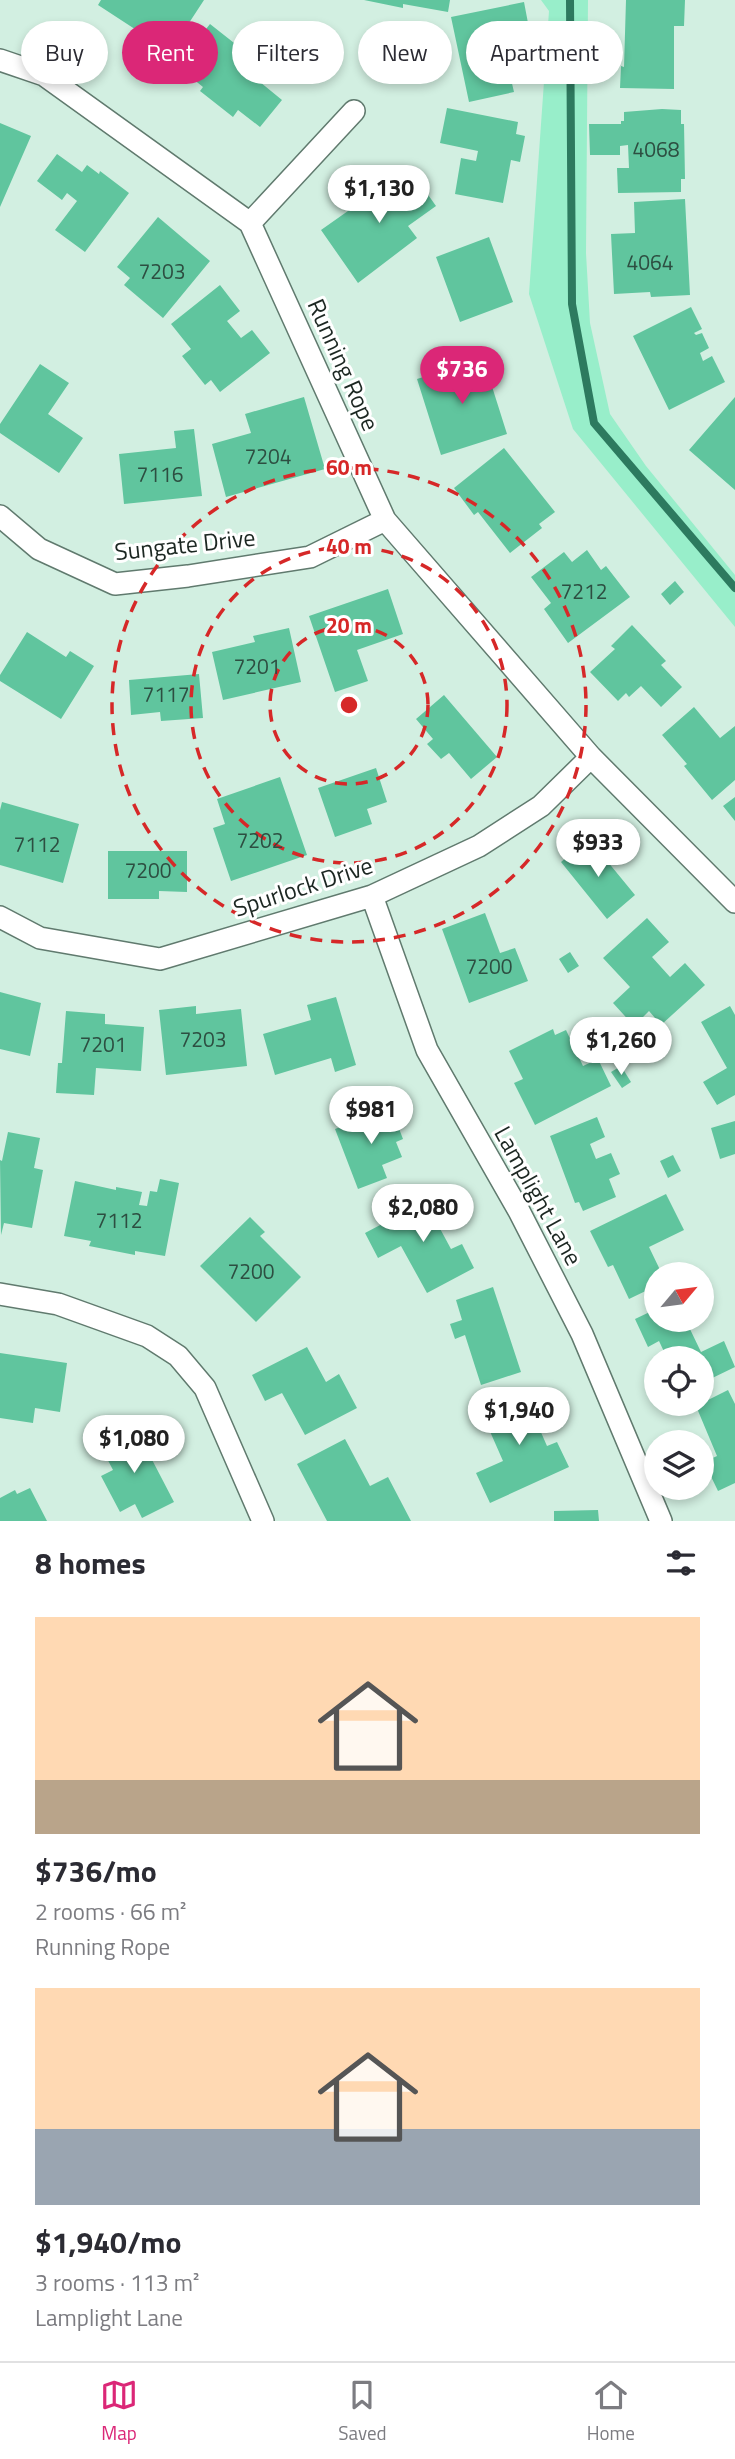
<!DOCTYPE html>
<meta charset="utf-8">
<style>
:root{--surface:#fff;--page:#f2f2f3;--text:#2b2b33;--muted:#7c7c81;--line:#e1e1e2;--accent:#db2777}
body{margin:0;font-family:"Titillium Web",sans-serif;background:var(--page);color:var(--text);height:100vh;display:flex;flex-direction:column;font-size:26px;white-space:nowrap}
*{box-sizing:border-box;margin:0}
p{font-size:23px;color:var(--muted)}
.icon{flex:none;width:38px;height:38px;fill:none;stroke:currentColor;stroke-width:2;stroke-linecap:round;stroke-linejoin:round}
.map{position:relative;height:1521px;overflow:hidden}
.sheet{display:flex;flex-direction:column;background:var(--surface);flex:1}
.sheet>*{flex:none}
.banner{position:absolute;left:21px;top:21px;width:693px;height:63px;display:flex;gap:14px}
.needle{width:46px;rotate:61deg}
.buttons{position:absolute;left:644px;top:1262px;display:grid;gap:14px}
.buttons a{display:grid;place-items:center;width:70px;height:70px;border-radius:50%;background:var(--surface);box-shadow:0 4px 10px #0003;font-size:35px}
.price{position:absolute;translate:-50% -60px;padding:0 16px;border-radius:24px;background:#fff;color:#222;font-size:23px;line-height:46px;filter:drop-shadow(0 2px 4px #0008)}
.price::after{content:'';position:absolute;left:50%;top:42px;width:21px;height:16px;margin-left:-10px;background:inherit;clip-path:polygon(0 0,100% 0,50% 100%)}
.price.active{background:var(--accent);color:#fff}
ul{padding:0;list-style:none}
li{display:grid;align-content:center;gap:14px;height:371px;padding:0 35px}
li span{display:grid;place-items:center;height:217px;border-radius:0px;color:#555}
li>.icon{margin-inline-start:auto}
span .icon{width:126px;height:126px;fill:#fffc;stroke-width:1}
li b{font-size:30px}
h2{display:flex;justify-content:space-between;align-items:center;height:84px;padding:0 35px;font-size:30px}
.chip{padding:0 24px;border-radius:32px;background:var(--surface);box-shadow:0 4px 10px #0003;font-size:24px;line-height:63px}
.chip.active{background:var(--accent);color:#fff}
.menu{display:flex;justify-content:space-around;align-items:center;height:98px;border-top:2px solid var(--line);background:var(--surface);font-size:19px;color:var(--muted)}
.menu a{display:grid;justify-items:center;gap:4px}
.menu .active{color:var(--accent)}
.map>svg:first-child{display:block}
</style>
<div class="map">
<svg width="735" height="1521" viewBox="0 0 735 1521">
<rect width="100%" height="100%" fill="#d2efe1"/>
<path fill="#98eeca" d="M541,0H588L586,253L590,323L610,414L646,466L735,575V627L573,429L529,294L549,11Z"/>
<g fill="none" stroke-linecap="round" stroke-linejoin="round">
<path stroke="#2d7a5f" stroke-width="8" d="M570,0L572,304L594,423L735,588"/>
</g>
<path fill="#60c59e" d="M101,0H204L170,52L98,5Z
M364,0H450L448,12L403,4V8Z
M626,0H685L684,26H674V89L620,88L621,66L624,67Z
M524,2L532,44L517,47L522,73L510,75L514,92L469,102L451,17Z
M210,24L257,61L251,67L264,77L260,82L282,100L260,127L238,110L233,117L200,91L203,87L177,66Z
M447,108L518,122L516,134L525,136L520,162L511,160L503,203L455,194L461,158L476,161L478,151L440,143Z
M662,109L681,110V124H684L685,179H681V192L618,193L617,168H629L628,145L620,146V155H590L589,124H621V121H624V112Z
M0,123L31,136L0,207Z
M57,154L82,172L87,165L99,174L100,171L129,193L85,252L55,230L77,201L67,193L62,200L37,181Z
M409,168L436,206L408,226L417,238L358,283L321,230Z
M685,199L690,295L651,297L650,292L614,294L611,234L635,233L634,202Z
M158,217L210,261L163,318L124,285L130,278L117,267Z
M489,237L513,302L460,322L436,257Z
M220,285L240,311L227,321L241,338L252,330L270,353L220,392L211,380L205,385L182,356L191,349L171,324Z
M691,307L702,329L694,333L696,335L702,333L709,348L700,353L703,361L712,356L725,382L669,410L633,336Z
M483,358L507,434L441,455L417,379Z
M40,364L69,383L48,414L83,438L59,473L0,433V424Z
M304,397L325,469L226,497L212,444L251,433L245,414Z
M735,397V490L689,450Z
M194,429L202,496L124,504L119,454L176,448L174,431Z
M504,448L555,512L539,524L542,528L510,553L478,512L474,515L454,488Z
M587,550L601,570L606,566L630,597L568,643L544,609L551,603L531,577L564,552L572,562Z
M675,581L684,592L670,605L661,594Z
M388,589L403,634L357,650L368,681L335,692L309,616Z
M632,625L666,661L661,665L682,687L661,707L641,686L629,697L626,693L618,701L590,672L615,649L611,646Z
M289,628L301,682L223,700L212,652L255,642L253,636Z
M27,632L66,657L70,651L94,666L61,719L0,681V675Z
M199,674L203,718L161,721L160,712L131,715L129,680Z
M444,695L497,757L471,779L449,753L441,759L427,744L433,739L416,719Z
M694,707L720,738L735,726V780L712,800L684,766L687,764L662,735Z
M376,768L387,802L367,809L372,824L335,837L318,788Z
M280,777L307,855L231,881L213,828L225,824L217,799Z
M735,797V821L723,806Z
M2,802L79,824L63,883L0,865V810Z
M589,839L635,895L607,919L561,862Z
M108,851H187V892L159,891V899H108Z
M485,913L500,953L515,948L528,981L469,1003L442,929Z
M647,918L669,942L652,957L670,977L685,963L705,985L661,1025L649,1011L634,1026L613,1003L630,987L603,958Z
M570,952L579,966L568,973L559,959Z
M0,992L41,1003L30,1056L0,1049Z
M336,997L356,1065L335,1072L331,1058L275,1075L263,1034L311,1020L307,1005Z
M196,1006V1014L241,1009L247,1066L166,1075L159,1010Z
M730,1006L735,1015V1095L717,1105L703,1082L727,1068L701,1022Z
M66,1011L105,1014V1024L144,1027L141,1071L96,1068L94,1095L56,1093L58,1063H62Z
M553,1029L555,1035L566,1030L583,1066L598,1059L611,1086L535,1125L514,1083L523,1079L509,1051Z
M621,1066L631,1082L622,1088L611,1072Z
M391,1108L403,1139L396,1142L402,1157L382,1165L387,1178L358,1189L335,1129Z
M597,1117L605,1137L590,1144L596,1159L611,1153L620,1174L609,1179L616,1197L583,1211L579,1202L575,1203L550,1136Z
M735,1121V1154L720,1159L711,1128Z
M8,1132L40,1138L34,1168L43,1170L32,1228L4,1223L1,1235L0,1160L2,1161Z
M673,1155L681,1171L668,1178L660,1161Z
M160,1179L179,1183L165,1256L135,1251V1255L89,1246L91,1241L64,1236L75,1181L116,1190V1187L142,1192L139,1205L147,1206L150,1191L157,1192Z
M666,1194L684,1230L649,1247L662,1274H656V1286L629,1299L613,1265L608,1267L590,1231Z
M437,1195L448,1217L437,1223L451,1249L462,1244L474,1268L427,1293L401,1246L378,1258L365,1233Z
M250,1217L265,1232L260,1236L301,1277L256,1322L200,1266Z
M493,1287L521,1372L481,1385L465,1335L455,1339L450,1324L462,1320L456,1300Z
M656,1309V1320H698L688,1325L701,1352L724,1341L735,1367L702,1383V1358H667L659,1341L648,1347L635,1319Z
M307,1347L326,1382L339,1374L357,1408L305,1435L282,1393L265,1401L252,1375Z
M0,1353L67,1363L60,1412L35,1408L33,1423L0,1418Z
M533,1388L546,1416L536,1421L547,1446L557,1442L569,1467L490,1503L476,1473L503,1461L481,1411Z
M728,1390L735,1404V1483L718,1491L704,1462L717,1456L696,1406Z
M135,1427L174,1502L142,1518L135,1504L120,1512L101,1476L113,1470L100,1445Z
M345,1439L370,1486L388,1477L411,1521H327L297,1464Z
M30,1488L47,1521H0V1498L15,1490L17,1494Z
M598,1510L599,1521H554V1511Z"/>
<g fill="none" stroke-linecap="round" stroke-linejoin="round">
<defs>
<path id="street" d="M0,60L44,75L250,223L385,520L591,757L735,902
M250,223L354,111
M0,516L39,549L115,584L188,576L310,557L385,520
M372,896L427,1050L519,1211L582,1334L661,1521
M0,917L40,938L160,959L372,896L479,846L541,806L591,757
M0,1294L58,1304L147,1336L178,1356L205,1388L263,1521"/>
</defs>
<use href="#street" stroke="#607a6e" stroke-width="24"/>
<use href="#street" stroke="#fff" stroke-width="21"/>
</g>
<g fill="none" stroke="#d62828" stroke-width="3.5" stroke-dasharray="12 9">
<circle cx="349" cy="705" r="79"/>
<circle cx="349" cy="705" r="158"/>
<circle cx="349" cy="705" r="237"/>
</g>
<g text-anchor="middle" stroke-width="6" stroke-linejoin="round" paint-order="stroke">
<g font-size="21" fill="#2d4e41">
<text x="656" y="157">4068</text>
<text x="650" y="270">4064</text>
<text x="162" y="279">7203</text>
<text x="268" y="464">7204</text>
<text x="160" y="482">7116</text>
<text x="584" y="599">7212</text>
<text x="257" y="674">7201</text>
<text x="166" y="702">7117</text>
<text x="260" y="848">7202</text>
<text x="37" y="852">7112</text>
<text x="148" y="878">7200</text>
<text x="489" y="974">7200</text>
<text x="203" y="1047">7203</text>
<text x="103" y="1052">7201</text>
<text x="119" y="1228">7112</text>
<text x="251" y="1279">7200</text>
</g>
<g font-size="24" fill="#1c2722" stroke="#fff">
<text transform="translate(343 365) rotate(66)" y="8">Running Rope</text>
<text transform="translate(185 545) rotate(-6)" y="8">Sungate Drive</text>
<text transform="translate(303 887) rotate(-18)" y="8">Spurlock Drive</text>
<text transform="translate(538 1196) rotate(61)" y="8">Lamplight Lane</text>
</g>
</g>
<circle cx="349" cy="705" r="10" fill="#d62828" stroke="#fff" stroke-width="3.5"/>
<g font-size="21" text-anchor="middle" font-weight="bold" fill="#d62828" stroke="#fff" stroke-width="6" stroke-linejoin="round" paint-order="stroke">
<text x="349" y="475">60 m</text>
<text x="349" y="554">40 m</text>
<text x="349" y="633">20 m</text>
</g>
</svg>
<div class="buttons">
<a><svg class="needle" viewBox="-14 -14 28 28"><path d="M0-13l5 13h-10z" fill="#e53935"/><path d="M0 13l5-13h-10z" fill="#7c7c81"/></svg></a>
<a><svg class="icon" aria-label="locate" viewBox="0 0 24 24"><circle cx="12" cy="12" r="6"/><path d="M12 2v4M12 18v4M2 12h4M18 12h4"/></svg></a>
<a><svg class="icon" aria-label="layers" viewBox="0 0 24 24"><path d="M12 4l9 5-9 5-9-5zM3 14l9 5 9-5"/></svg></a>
</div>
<b class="price" style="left:379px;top:225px">$1,130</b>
<b class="price active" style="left:462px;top:406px">$736</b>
<b class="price" style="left:598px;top:879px">$933</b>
<b class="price" style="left:621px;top:1077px">$1,260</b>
<b class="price" style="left:371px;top:1146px">$981</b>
<b class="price" style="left:423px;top:1244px">$2,080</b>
<b class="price" style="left:519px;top:1447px">$1,940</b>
<b class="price" style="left:134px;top:1475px">$1,080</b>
<div class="banner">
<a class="chip">Buy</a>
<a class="chip active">Rent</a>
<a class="chip">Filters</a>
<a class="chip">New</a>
<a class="chip">Apartment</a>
</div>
</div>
<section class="sheet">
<h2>8 homes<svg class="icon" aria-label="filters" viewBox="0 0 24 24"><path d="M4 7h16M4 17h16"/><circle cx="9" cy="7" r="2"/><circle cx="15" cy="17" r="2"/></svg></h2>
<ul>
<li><span style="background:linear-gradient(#ffd9b3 75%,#b9a48a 0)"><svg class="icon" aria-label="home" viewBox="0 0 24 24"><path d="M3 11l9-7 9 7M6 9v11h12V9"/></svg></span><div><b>$736/mo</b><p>2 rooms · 66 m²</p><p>Running Rope</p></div></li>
<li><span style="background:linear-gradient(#ffd9b3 65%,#9aa5b1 0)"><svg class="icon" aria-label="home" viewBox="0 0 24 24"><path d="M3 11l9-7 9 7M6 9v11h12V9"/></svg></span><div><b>$1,940/mo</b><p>3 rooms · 113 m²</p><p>Lamplight Lane</p></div></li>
</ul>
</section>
<nav class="menu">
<a class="active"><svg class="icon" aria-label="map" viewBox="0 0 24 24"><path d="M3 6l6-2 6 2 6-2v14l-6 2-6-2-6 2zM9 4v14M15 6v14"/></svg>Map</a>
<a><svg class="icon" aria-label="saved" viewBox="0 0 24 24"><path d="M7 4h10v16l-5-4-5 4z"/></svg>Saved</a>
<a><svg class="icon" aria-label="home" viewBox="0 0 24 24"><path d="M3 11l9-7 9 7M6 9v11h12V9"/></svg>Home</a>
</nav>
